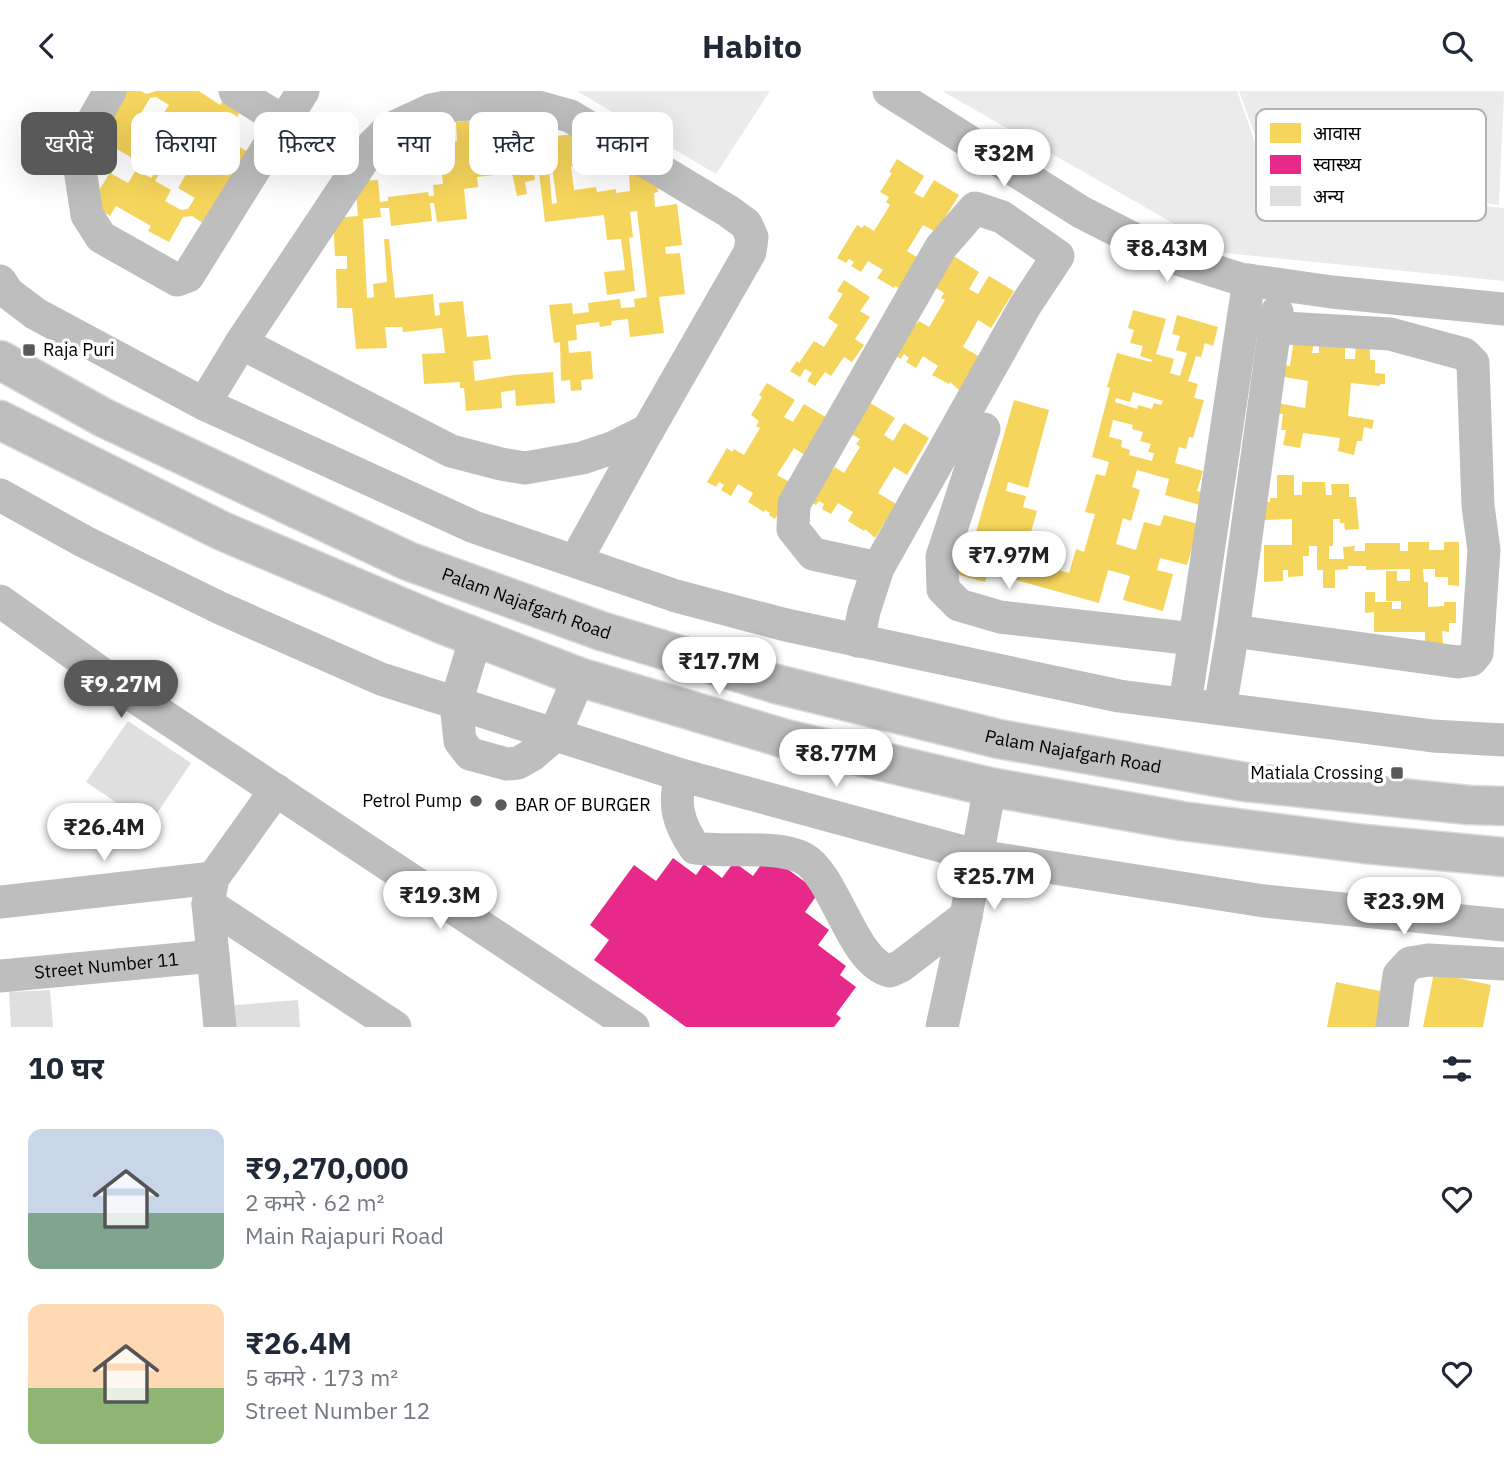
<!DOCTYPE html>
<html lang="hi">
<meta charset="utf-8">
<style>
:root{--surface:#fff;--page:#f6f6f7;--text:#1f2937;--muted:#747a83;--accent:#595959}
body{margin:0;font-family:"IBM Plex Sans","Noto Sans Devanagari",sans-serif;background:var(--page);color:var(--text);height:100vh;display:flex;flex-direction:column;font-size:26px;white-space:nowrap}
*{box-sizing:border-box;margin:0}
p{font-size:23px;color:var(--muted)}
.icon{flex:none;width:38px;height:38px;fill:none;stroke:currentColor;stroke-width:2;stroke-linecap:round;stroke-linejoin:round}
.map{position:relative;height:936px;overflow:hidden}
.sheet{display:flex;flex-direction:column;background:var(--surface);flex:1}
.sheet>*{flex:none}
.top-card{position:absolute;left:21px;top:21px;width:700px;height:63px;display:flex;gap:14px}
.price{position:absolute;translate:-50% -60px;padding:0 16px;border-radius:24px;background:#fff;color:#222;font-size:23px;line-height:46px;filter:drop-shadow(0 2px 4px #0008)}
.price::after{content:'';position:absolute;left:50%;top:42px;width:21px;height:16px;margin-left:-10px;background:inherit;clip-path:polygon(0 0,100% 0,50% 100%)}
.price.current{background:var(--accent);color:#fff}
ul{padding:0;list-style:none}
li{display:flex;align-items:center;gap:21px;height:175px;padding:0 28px}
li span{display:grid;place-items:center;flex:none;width:196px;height:140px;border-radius:14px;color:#555}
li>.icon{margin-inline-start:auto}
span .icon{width:84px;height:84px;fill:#fffc;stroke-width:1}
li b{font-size:30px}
h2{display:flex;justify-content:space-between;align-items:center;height:84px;padding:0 28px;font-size:30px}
.tag{padding:0 24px;border-radius:14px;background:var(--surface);box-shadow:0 7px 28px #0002;font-size:24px;line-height:63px}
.tag.current{background:var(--accent);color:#fff}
header{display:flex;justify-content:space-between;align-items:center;height:91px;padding:0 28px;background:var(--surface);font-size:32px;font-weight:800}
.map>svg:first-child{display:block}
</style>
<header><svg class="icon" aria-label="back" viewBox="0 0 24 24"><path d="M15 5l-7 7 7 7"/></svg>Habito<svg class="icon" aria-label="search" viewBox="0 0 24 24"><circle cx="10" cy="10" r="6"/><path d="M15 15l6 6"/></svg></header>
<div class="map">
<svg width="1504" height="936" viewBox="0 0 1504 936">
<rect width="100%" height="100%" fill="#fff"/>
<path fill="#ebebeb" d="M577,0H770L716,83Z
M942,0H1237L1269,91L1504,117V190L1225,162Z
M1239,0H1504L1499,114L1271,88Z"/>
<path fill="#f6d55c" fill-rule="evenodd" d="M119,0H141L146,3L156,0H199L220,14L224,7L242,16L231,39L234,53L255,65L215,140L192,125L183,126L169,151L148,140L151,135L116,115L110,125L91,113L109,83L106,73L80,59ZM156,6L169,14L161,26L177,37L173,44L154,49L148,45L155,33L140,24L150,7ZM211,33L228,42L230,50L220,67L201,57L191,74L182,69L178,52L185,42L199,51ZM143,53L150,58L156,80L151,87L136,79L128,92L112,83L110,71L117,58L134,68ZM183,75L189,78L178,97L195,107L188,118L181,119L165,110L171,99L155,90L161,80Z
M544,26L545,43L556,42V45L585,42L588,73L571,75L574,99L596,96L597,101L616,98V102L630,100L629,84L656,80L658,101L654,102L655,116L677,113L682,154L665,156L666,163L680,162L685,203L659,206L664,242L630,246L628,228L611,230L612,234L600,236L599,231L576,234L577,249L568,250L569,262L591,260L593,288L581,289L582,299L571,300L570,289L561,290L560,251L554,252L549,214L572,212L573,223L589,221L588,212L620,208L621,217L635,216L634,208L647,206L637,120L630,121L633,146L629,147L635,200L607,204L604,181L625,179L621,148L607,149L604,124L545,131L536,57L474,59L476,79L533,75L535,89L525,91L527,103L517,105L512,82L477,86L478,96L464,98L467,128L437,131L434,112H430L432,130L391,135L389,117H380L381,126L363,128L367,207L374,206L373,193L387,191L384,148H389L395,207L433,203L435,225L440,224L439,212L463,210L467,246L488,244L491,268L473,270L475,290L514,284L553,281L555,312L516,315L515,299L501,301L502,317L466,320L464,297H460V291L424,293L422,263L445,262L442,237L403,241L402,236H385L387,257L356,258L352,217H337L336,178H347V165H335L333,127L358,125L355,90L378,89L380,111L388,110V106L428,101L429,105H434L433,94L443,93L441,74L417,77L414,52L450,46V51L457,50L456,31L488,28L490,45L508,43L507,30ZM552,76L557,112L552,113L549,77Z
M897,68L924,85L914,102L923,107L934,89L959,104L936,141L923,134L907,160L925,171L900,198L895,195L894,197L877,187L883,179L868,170L861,181L851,175L854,171L849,168L846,172L837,167L857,134L862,137L864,134L874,140L890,114L886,111L889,106L880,101L892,82L889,81Z
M952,164L979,181L969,198L978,203L989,185L1014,200L991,237L978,229L963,256L980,266L960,300L950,291L949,293L932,284L938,275L923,265L916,277L906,271L909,267L904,263L901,268L892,263L912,230L917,233L919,230L929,236L945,209L941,207L944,202L936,197Z
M844,189L870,206L860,220L870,226L855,248L864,254L852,271L844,266L831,285L825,281L815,295L807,290L812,282L805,278L800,286L790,280L797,270L799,272L814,250L824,256L838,234L828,227L843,203L837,200Z
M1133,219L1166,228L1156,263L1174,268L1170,282L1180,285L1187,262L1176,259L1180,245L1172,243L1177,224L1218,236L1213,255L1205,252L1201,266L1196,265L1188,290L1198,293L1194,307L1204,309L1193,347L1189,346L1186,358L1179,356L1175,372L1203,380L1197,400L1207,403L1203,415L1165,404L1169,388L1137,379L1132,396L1140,399L1131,430L1123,427L1116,453L1136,459L1144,431L1160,435L1164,424L1199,433L1187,474L1160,467L1157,479L1173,483L1163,520L1123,509L1130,485L1108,479L1099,512L1016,489L1023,464L995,456L985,491L952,482L962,445L974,448L1014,309L1049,319L1028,397L1008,391L1006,400L1026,405L1023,416L1037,420L1031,441L1046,445L1044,454L1064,459L1059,479L1069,482L1076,458L1084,461L1095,423L1085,421L1096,383L1105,385L1109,371L1092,366L1110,297L1107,296L1117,262L1151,271L1152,269L1140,265L1143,255L1130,252L1134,239L1128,237ZM1133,301L1163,310L1161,314L1154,312L1152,318L1138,314L1137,318L1115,311L1116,307L1130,311ZM1113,329L1133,334L1132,338L1143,341L1140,350L1151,353L1148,361L1154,362L1152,370L1129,364L1130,359L1121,356L1122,349L1109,346Z
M1295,241L1315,243L1312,262H1319V253L1345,254V268H1355L1356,250L1370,257V269H1375V282L1385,283V293H1380V295L1351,292L1348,325L1374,329L1372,338L1364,336L1362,350H1357L1354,364L1338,360L1340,347L1303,342L1300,357L1283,354L1286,339H1281L1283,323L1275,322L1277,312L1305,317L1308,290L1272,284L1273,273L1290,275Z
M767,292L795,309L784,326L793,331L804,313L829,328L806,365L794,357L777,384L795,394L775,428L769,424L770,422L765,419L764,421L748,411L753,402L738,393L731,405L721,399L724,394L719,391L716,396L707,391L727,357L732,361L734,358L744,364L760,337L756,335L759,330L751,324L762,306L759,304Z
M867,310L895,327L884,344L893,350L904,332L929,347L907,384L894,376L878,402L896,413L875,447L865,438L864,440L848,430L853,421L838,412L831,423L822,418L824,413L819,410L816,414L807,409L827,377L833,379L835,376L844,382L860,356L856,353L860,348L851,343Z
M1277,384H1294V404H1302V391H1325L1326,404H1332L1331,393H1349V406H1356L1359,438L1345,439L1344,432H1340V428H1333V455H1329V468H1344L1343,456L1355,455L1354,460H1365V452H1400V460H1408V451H1429V459H1444V451H1459V495L1448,494V486H1435V478H1423L1424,491H1428V516L1444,515V511H1456V532H1449V541L1442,540L1443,553L1425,554V541H1374V521L1365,522V501H1375V511H1392V518H1401V510H1386V480H1397V490H1410V478L1366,479V475H1348V478L1335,479V497H1323V479H1317V455H1309V465H1303V485L1288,486V479H1283V490L1264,491V454H1292V428L1265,429V411H1270V407H1277Z
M1434,882L1491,894L1483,936H1423Z
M1336,891L1395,903L1388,936H1327Z"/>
<path fill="#e7298a" d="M768,764L819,801L805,821L829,839L818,854L846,875L840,884L856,896L836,923L841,927L834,936H686L594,869L609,849L590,834L634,774L656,790L673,767L696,784L704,773L722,787L734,771L753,785Z"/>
<path fill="#dfdfdf" d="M128,630L191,672L149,734L86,691Z
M50,899L53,936H11L9,901Z
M298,909L300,936H227L225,915Z"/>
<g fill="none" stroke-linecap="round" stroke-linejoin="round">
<defs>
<g id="major">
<path id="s2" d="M0,269L104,327L408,470L601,540L776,593L999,648L1245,691L1469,714L1504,715"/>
<path d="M0,329L222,440L439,532L579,586L786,648L990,696L1182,730L1365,753L1504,766"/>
</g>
</defs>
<use href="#major" stroke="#dbdbdb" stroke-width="41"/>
<g stroke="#bebebe" stroke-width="33">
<path d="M110,0L77,58L87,124L101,146L177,189L188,185L303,0"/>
<path d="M235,0L284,31"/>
<path d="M889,0L1081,121L1165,164L1240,188L1332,201L1504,218"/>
<path d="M0,190L8,202L36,223L204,313L474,436L676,505L786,534L1119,605L1433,645L1504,649"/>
<path d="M204,313L241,252L373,54L388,39L431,19L456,14L483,12L531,14L570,25L728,120L746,133L752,146L750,161L648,339L612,357L582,367L525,377L501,373L451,360L241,252"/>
<path d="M984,338L942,466L943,498L959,514L1000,526L1194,548"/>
<path d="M0,404L85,451L220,517L381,588L681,684L978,765L1264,810L1504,834"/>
<path d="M576,469L648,339"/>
<path d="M0,510L126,600L633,936"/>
<path d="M1233,540L1458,571L1471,569L1477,562L1484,459L1478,415L1473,272L1464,263L1390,243L1284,237L1273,242"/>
<path d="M476,546L456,612L460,650L470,663L507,673L518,672L532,664L554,645L579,586"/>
<path d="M858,550L864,520L878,477L1025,215L1058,165L1002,126L975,117L941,156L794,413L793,438L813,463L878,477"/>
<path d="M1185,613L1249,189"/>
<path d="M1220,617L1233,540L1277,221"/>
<path d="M681,684C673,714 678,732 695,757C727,762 774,753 803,767C835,784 852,872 890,880L901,875L966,825"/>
<path d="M0,811L213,787"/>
<path d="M208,813L395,936"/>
<path id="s1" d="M0,885L213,865"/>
<path d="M220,936L208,813L213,787L276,699"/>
<path d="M942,936L966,825L990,696"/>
<path d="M1392,936L1399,884L1410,872L1428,869L1504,873"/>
</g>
<use href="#major" stroke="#bebebe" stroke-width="38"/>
</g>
<g fill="#595959" stroke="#fff" stroke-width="2.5">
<rect x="22" y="252" width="14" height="14" rx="3.5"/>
<rect x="1390" y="675" width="14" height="14" rx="3.5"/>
<circle cx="476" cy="710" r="7"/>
<circle cx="501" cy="714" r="7"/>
</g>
<g text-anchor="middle" stroke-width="7" stroke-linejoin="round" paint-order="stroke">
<g font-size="18" fill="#000" stroke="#fff" text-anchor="start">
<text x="43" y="265">Raja Puri</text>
<text x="1383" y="688" text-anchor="end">Matiala Crossing</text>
<text x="462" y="716" text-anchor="end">Petrol Pump</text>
<text x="515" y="720">BAR OF BURGER</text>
</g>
<g font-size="18" fill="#000" stroke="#fff">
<text dy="6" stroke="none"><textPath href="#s2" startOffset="581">Palam Najafgarh Road</textPath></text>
<text dy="6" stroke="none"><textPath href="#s2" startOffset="1148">Palam Najafgarh Road</textPath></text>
<text dy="6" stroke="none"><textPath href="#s1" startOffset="107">Street Number 11</textPath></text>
</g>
</g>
<rect x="1256" y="18" width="230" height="112" rx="10" fill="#fff" stroke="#b2b2b2" stroke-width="2"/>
<rect x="1270" y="32" width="31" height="20" fill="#f6d55c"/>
<rect x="1270" y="64" width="31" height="19" fill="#e7298a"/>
<rect x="1270" y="95" width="31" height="20" fill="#dfdfdf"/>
<g font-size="19" fill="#000">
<text x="1313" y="49">आवास</text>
<text x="1313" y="80">स्वास्थ्य</text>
<text x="1313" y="112">अन्य</text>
</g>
</svg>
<b class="price" style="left:1004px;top:98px">₹32M</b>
<b class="price" style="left:1167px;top:193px">₹8.43M</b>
<b class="price" style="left:1009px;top:500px">₹7.97M</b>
<b class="price" style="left:719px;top:606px">₹17.7M</b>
<b class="price current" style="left:121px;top:629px">₹9.27M</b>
<b class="price" style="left:836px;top:698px">₹8.77M</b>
<b class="price" style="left:104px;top:772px">₹26.4M</b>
<b class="price" style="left:994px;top:821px">₹25.7M</b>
<b class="price" style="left:440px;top:840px">₹19.3M</b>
<b class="price" style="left:1404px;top:846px">₹23.9M</b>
<div class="top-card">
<a class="tag current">खरीदें</a>
<a class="tag">किराया</a>
<a class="tag">फ़िल्टर</a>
<a class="tag">नया</a>
<a class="tag">फ़्लैट</a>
<a class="tag">मकान</a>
</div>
</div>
<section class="sheet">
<h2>10 घर<svg class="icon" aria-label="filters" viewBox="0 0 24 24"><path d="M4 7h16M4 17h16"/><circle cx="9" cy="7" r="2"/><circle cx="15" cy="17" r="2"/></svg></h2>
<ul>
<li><span style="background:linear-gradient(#c9d6e8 60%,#7fa58c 0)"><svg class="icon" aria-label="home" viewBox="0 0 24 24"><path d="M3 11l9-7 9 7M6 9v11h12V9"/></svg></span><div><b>₹9,270,000</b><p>2 कमरे · 62 m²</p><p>Main Rajapuri Road</p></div><svg class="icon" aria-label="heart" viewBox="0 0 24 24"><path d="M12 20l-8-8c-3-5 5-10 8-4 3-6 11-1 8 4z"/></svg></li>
<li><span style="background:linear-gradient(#ffd9b3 60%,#8fb573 0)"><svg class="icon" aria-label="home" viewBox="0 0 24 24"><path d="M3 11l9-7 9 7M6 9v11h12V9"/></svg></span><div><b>₹26.4M</b><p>5 कमरे · 173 m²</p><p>Street Number 12</p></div><svg class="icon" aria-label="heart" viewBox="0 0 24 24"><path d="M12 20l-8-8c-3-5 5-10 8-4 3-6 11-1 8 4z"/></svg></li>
</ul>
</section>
